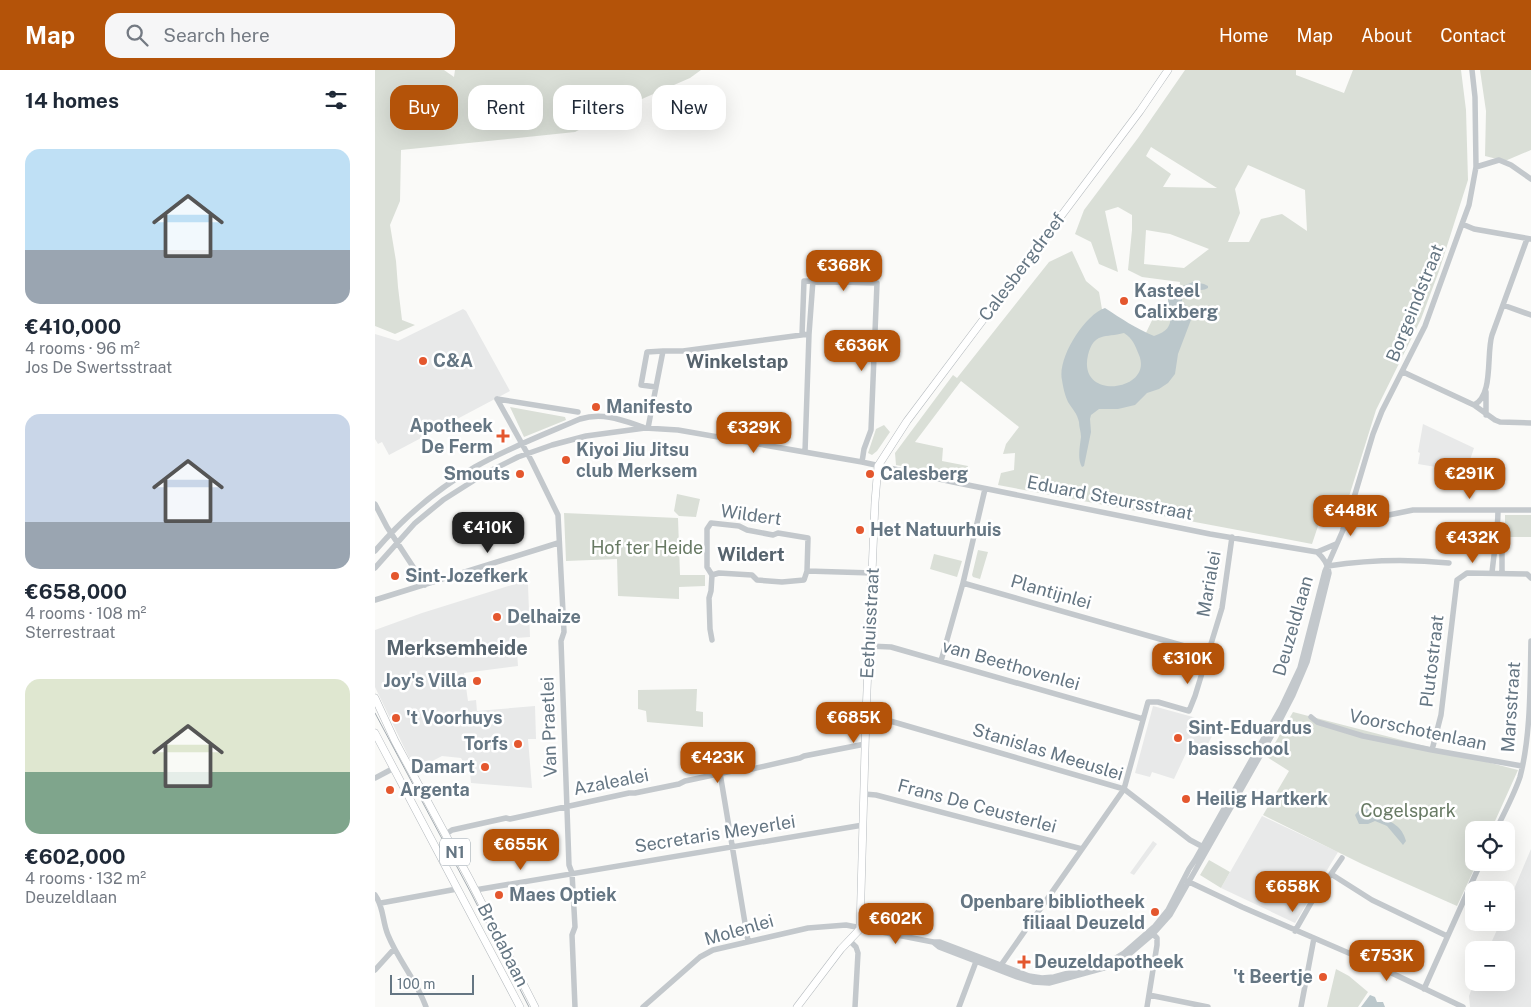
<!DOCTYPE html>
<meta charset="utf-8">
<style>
:root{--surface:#fff;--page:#f6f6f7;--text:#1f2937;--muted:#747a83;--accent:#b45309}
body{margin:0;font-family:"Public Sans",sans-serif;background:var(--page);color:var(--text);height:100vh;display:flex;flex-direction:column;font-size:19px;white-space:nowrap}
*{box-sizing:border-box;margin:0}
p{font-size:16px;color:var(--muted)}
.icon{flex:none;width:28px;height:28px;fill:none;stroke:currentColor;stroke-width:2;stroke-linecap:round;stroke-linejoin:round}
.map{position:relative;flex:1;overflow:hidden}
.side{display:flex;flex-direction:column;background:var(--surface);width:375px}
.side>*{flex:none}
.guide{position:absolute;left:15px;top:15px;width:475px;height:45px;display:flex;gap:10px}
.controls{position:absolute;left:1090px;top:751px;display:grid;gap:10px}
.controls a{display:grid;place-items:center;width:50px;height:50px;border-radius:10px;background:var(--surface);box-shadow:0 5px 20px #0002;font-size:25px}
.scale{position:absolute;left:15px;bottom:12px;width:84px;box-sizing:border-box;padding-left:5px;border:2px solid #657683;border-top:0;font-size:14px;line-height:18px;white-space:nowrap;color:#657683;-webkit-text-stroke:4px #fff;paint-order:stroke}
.price{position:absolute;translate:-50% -42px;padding:0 11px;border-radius:10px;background:var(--accent);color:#fff;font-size:16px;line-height:32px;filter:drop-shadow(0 1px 2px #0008)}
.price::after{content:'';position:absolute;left:50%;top:30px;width:15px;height:11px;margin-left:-8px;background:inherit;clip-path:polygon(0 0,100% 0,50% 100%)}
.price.active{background:#222;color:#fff}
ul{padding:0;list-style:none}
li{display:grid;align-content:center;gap:10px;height:265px;padding:0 25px}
li span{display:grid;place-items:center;height:155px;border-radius:15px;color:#555}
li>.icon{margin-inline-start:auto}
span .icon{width:90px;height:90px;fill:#fffc;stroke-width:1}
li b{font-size:21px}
h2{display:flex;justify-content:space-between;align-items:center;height:60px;padding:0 25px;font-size:21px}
.pill{padding:0 18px;border-radius:15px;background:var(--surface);box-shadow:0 5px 20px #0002;font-size:18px;line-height:45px}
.pill.active{background:var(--accent);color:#fff}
header{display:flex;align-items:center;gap:30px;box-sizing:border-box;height:70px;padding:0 25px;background:var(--accent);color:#fff}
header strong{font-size:24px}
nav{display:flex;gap:28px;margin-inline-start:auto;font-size:18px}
.search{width:350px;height:45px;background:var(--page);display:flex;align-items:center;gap:12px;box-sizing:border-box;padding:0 18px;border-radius:15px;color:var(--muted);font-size:19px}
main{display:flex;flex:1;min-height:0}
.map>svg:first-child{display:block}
</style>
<header>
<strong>Map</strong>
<div class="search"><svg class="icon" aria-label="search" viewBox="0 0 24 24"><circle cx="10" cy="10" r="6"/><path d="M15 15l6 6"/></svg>Search here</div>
<nav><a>Home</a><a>Map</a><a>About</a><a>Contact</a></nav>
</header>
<main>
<section class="side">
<h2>14 homes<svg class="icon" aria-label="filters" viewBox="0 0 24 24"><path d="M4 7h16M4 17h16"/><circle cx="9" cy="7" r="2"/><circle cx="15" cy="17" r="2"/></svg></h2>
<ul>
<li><span style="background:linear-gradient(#bfe0f5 65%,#9aa5b1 0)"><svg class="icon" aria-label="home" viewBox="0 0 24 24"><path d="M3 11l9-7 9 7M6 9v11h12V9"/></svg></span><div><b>€410,000</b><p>4 rooms · 96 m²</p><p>Jos De Swertsstraat</p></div></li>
<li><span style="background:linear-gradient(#c9d6e8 70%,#9aa5b1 0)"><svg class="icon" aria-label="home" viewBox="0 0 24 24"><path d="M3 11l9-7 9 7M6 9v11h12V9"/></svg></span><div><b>€658,000</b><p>4 rooms · 108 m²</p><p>Sterrestraat</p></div></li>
<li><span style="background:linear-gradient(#dfe7d0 60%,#7fa58c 0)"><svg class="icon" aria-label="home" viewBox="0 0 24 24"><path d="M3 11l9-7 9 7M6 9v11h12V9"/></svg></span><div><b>€602,000</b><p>4 rooms · 132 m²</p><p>Deuzeldlaan</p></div></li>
</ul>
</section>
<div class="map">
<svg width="1156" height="937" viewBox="0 0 1156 937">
<rect width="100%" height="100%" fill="#fafaf8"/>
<path fill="#e8e9e9" d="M88,239L91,241L135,321L14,385L7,372L3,374L0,369V264L23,271Z
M1048,354L1099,378L1091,402L1043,394L1045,383L1043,382Z
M151,508L153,515L155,567L141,568L143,596L89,603L93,631L101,630L102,641L160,636L161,669H153L157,718L96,713L95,703L86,688L67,686L40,700L0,617V560L47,543L140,514Z
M778,636L818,647L842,657L827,685L813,679L799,709L777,702L775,707L760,703Z
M887,746L963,782L920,853L846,818Z
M778,771L782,774L759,805L755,803Z
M1156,779V937H1095L1094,926L1099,913L1131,912V880H1113L1125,853L1131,852V838Z"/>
<path fill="#dadfd7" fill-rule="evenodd" d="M0,0H69L79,7L80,0H326L315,8L244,39L200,62L26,80L25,131L15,155L21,191L23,217L27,250L40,255L20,264L0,256Z
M810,0H921V5L969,23L978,0H1086L1091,40L1093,110L1064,201L1046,249L1001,340L967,449L948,441L937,474L623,415L626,403L639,400L640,383L628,384L631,374L644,357L586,311L540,372L568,378L567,391L593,396L589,408L521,395L520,383L578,305L582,308L674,192L697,181L711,211L724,222L728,245L768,269L782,240L803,232L805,212L767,207L753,200L757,160V145L743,137L730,141L743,202L724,194L716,172L700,164L709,140L763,68ZM776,77L842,118L788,117L796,104L771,86ZM873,95L930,120L932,161L907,144L886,149L874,172H853L865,143L860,119ZM771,160L795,164L834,179L809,198L769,194Z
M1105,0H1156V80L1130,91L1110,86L1111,41Z
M135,337L190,347L191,350L149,367Z
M509,355L515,362L502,381L497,385L493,383L501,359Z
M302,424L325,429L321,447L304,446L299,441Z
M189,443L303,448L305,505H330V516L304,517V529L243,526L242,489L191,491Z
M1130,445H1156V467H1130Z
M603,480L613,482L605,509L598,507L597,505Z
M559,484L587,491L582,507L555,499Z
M322,619L321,641L328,642V657L272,652L271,641L263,639V620Z
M918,642L1143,700L1116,760H1099V792L1102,793L1082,836L987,794L888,745L914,701L892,687Z
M834,790L855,802L846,818L825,805Z
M961,899L974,906L993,922L983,937H952Z"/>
<path fill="#bbc7cb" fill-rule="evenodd" d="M818,212L829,214L833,216V218C824,223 815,217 807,225V232L819,242L803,284L800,304L793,313L784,319L772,323L760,335L743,339H724L716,345L715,349L716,362L709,396L707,397C702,389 705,376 706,367C706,362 704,357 704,352C702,343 698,340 693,332C690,326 688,317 687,310C682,289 709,245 730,238C747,249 760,258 779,266C805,258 792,242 793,226L803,218ZM749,263C758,269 760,275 764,285C779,321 702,332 713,285C719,262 730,268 749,263Z
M986,738L997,740L998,742L1003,743V746C1017,752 1027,756 1031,771L1028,775L1012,756L1000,751L993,754H984L980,745Z
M995,925L1000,927L1002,932H1008L1010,937H986Z"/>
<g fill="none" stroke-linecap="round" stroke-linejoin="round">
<defs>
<path id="major" d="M0,628L20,671L95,810L160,937
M0,663L145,937
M422,937L466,879L485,859L491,644L500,432L503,396L532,351L765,41L793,0"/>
</defs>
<use href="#major" stroke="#b5babe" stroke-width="8"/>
<path stroke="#c3c8cc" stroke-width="5.5" d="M1101,97L1124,90L1136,95L1156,109
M1087,154L1099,159L1156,169
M1128,235L1156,245
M427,265L429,211L502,213L496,360L489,379L487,392
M1028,302L1099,335L1120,350L1125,352L1156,353
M281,317L266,315L272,282L288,281
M1111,322V345
M122,329L156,390L183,445L189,562L186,571L194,795L197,803L200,857L197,865L200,937
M122,329L203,342
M1099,335C1119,325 1111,284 1117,265L1152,169
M273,358L288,281H308L434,264
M430,382L434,264L438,210
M0,434L12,457L50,515
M975,440L989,450
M968,459L989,450L1038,440H1156
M1122,467L1127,480V503
M0,481C29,447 62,419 100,397C133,378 170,364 205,349C228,342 247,350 268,357
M953,496C992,490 1035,489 1074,493
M0,498L40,453L68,430L109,404L143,387L177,375L211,366L270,358L303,360L487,392L578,412L835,464L942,482L961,474
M432,501L429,510L407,512L382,510L377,505L344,503L337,505L332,497V459L336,453L364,456L372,460L398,465L403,463L433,468L432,501L497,503
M1117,503C1119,482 1123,462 1123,440
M337,505L336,521L334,528L335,559L337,570
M588,513L610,419
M0,530L183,473
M494,576L516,577L768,649
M566,591L588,513L834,583
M491,644L749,719L815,770L830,778
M936,647L942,652L988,666L1057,680L1147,696
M1057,680L1066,645L1082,510L1092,503L1152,504L1156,508
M345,703L373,871
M0,708L19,698
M489,724L501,725L707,779
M1121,760C1129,743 1139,725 1145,707C1156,665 1155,614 1156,571
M71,764L77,760L131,748L135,749L254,723H260L304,714L310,711L371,698L377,699L425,688L429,686L490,674
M956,804L997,830L1072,866
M812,811L867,837L983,887L1088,937
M100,820L488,755
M0,825C9,837 7,851 13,865C23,890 42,911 51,937
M6,833L82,819
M920,861L936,833L967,788
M474,870L481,877L483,883L480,937
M558,872L564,877L642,907L658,912L674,913L736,896L751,887L778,864L795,845L902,656L918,625L932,592L954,503C953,494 949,488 942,482
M624,898L749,719L773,632H783L814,641L820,626L847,538L857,467
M0,900L19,879
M1049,919L1106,792
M774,925L833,937
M268,937L325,887L338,880L433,858L471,855L558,872H565L654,906L667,908L679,907L734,892L749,883L780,856L793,840L814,799L820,790L907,636L925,598L950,501L972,451L998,364L1007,341L1050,256L1087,154L1094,135L1101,97L1100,27L1097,0
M584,937L602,889
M772,937L782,875V868L776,862
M926,937L939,868"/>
<use href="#major" stroke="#fff" stroke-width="7"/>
<path stroke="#a2aab0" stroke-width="1" d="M0,643L97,825L154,937"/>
</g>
<g fill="#e4572e" stroke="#fff" stroke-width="2">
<circle cx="749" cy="231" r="5"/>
<circle cx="48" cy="291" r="5"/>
<circle cx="221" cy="337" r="5"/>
<path d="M125.5 358.5h5v5h5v5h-5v5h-5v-5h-5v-5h5z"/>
<circle cx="191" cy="390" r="5"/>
<circle cx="145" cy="404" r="5"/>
<circle cx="495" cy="404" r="5"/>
<circle cx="485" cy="460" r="5"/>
<circle cx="20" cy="506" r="5"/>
<circle cx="122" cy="547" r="5"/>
<circle cx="102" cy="611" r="5"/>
<circle cx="21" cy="648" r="5"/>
<circle cx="803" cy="668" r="5"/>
<circle cx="143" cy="674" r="5"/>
<circle cx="110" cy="697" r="5"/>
<circle cx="15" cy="720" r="5"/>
<circle cx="811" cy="729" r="5"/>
<circle cx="124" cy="825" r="5"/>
<circle cx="780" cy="842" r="5"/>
<path d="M646.5 884.5h5v5h5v5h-5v5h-5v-5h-5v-5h5z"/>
<circle cx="948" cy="907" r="5"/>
</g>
<g text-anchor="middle" stroke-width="5" stroke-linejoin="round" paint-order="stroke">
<rect fill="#fff" stroke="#939fa8" stroke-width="1" x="65" y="768.5" width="30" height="27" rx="4"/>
<g font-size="16" font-weight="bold" fill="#657683">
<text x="80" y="788">N1</text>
</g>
<g font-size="18" fill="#657683" stroke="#fff">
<text transform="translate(647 197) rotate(-53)" y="6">Calesbergdreef</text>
<text transform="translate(1040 233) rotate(-68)" y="6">Borgeindstraat</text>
<text transform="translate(735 428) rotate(11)" y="6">Eduard Steursstraat</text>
<text transform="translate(376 445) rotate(8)" y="6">Wildert</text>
<text transform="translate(834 514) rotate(-80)" y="6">Marialei</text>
<text transform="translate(676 522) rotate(16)" y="6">Plantijnlei</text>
<text transform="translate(495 553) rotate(-87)" y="6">Eethuisstraat</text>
<text transform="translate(918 556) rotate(-74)" y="6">Deuzeldlaan</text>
<text transform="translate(1057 591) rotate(-83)" y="6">Plutostraat</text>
<text transform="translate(636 595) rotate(16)" y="6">van Beethovenlei</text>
<text transform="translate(1136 637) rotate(-86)" y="6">Marsstraat</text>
<text transform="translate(174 657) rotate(-92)" y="6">Van Praetlei</text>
<text transform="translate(1043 660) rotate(12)" y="6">Voorschotenlaan</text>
<text transform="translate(673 682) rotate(17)" y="6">Stanislas Meeuslei</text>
<text transform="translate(236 712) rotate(-11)" y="6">Azalealei</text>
<text transform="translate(602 736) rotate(15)" y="6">Frans De Ceusterlei</text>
<text transform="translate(340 764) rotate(-9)" y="6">Secretaris Meyerlei</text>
<text transform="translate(364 860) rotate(-16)" y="6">Molenlei</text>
<text transform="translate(128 875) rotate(63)" y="6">Bredabaan</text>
</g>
<g font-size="18" font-weight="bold" fill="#657683" stroke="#fff" text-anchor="start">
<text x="759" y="227">Kasteel<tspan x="759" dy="21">Calixberg</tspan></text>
<text x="58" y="297">C&amp;A</text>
<text x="231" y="343">Manifesto</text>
<text x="118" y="362" text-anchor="end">Apotheek<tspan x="118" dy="21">De Ferm</tspan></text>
<text x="201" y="386">Kiyoi Jiu Jitsu<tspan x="201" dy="21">club Merksem</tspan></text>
<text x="135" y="410" text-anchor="end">Smouts</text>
<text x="505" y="410">Calesberg</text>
<text x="495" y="466">Het Natuurhuis</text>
<text x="30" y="512">Sint-Jozefkerk</text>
<text x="132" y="553">Delhaize</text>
<text x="92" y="617" text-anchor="end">Joy's Villa</text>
<text x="31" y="654">'t Voorhuys</text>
<text x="813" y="664">Sint-Eduardus<tspan x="813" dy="21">basisschool</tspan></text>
<text x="133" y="680" text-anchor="end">Torfs</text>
<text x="100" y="703" text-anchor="end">Damart</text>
<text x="25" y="726">Argenta</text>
<text x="821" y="735">Heilig Hartkerk</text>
<text x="134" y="831">Maes Optiek</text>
<text x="770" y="838" text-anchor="end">Openbare bibliotheek<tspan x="770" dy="21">filiaal Deuzeld</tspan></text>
<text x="659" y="898">Deuzeldapotheek</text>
<text x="938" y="913" text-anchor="end">'t Beertje</text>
</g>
<g font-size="18" fill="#687a64" stroke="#fff">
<text x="272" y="484">Hof ter Heide</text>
<text x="1033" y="747">Cogelspark</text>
</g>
<g font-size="19" font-weight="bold" fill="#57646e" stroke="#fff">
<text x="362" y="298">Winkelstap</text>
<text x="376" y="491">Wildert</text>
</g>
<g font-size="20" font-weight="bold" fill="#57646e" stroke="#fff">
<text x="82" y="585">Merksemheide</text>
</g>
</g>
</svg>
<div class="controls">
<a><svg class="icon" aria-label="locate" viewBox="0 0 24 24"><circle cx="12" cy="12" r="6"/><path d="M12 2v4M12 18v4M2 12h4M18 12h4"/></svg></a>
<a>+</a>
<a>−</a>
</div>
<div class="scale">100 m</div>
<b class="price" style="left:469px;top:222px">€368K</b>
<b class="price" style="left:487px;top:302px">€636K</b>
<b class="price" style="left:379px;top:384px">€329K</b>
<b class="price" style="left:1095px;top:430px">€291K</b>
<b class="price" style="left:976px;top:467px">€448K</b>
<b class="price active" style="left:113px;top:484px">€410K</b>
<b class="price" style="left:1098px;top:494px">€432K</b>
<b class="price" style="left:813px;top:615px">€310K</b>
<b class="price" style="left:479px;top:674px">€685K</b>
<b class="price" style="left:343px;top:714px">€423K</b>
<b class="price" style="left:146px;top:801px">€655K</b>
<b class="price" style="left:918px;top:843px">€658K</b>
<b class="price" style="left:521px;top:875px">€602K</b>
<b class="price" style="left:1012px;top:912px">€753K</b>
<div class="guide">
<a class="pill active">Buy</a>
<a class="pill">Rent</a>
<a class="pill">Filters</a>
<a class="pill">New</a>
</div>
</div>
</main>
